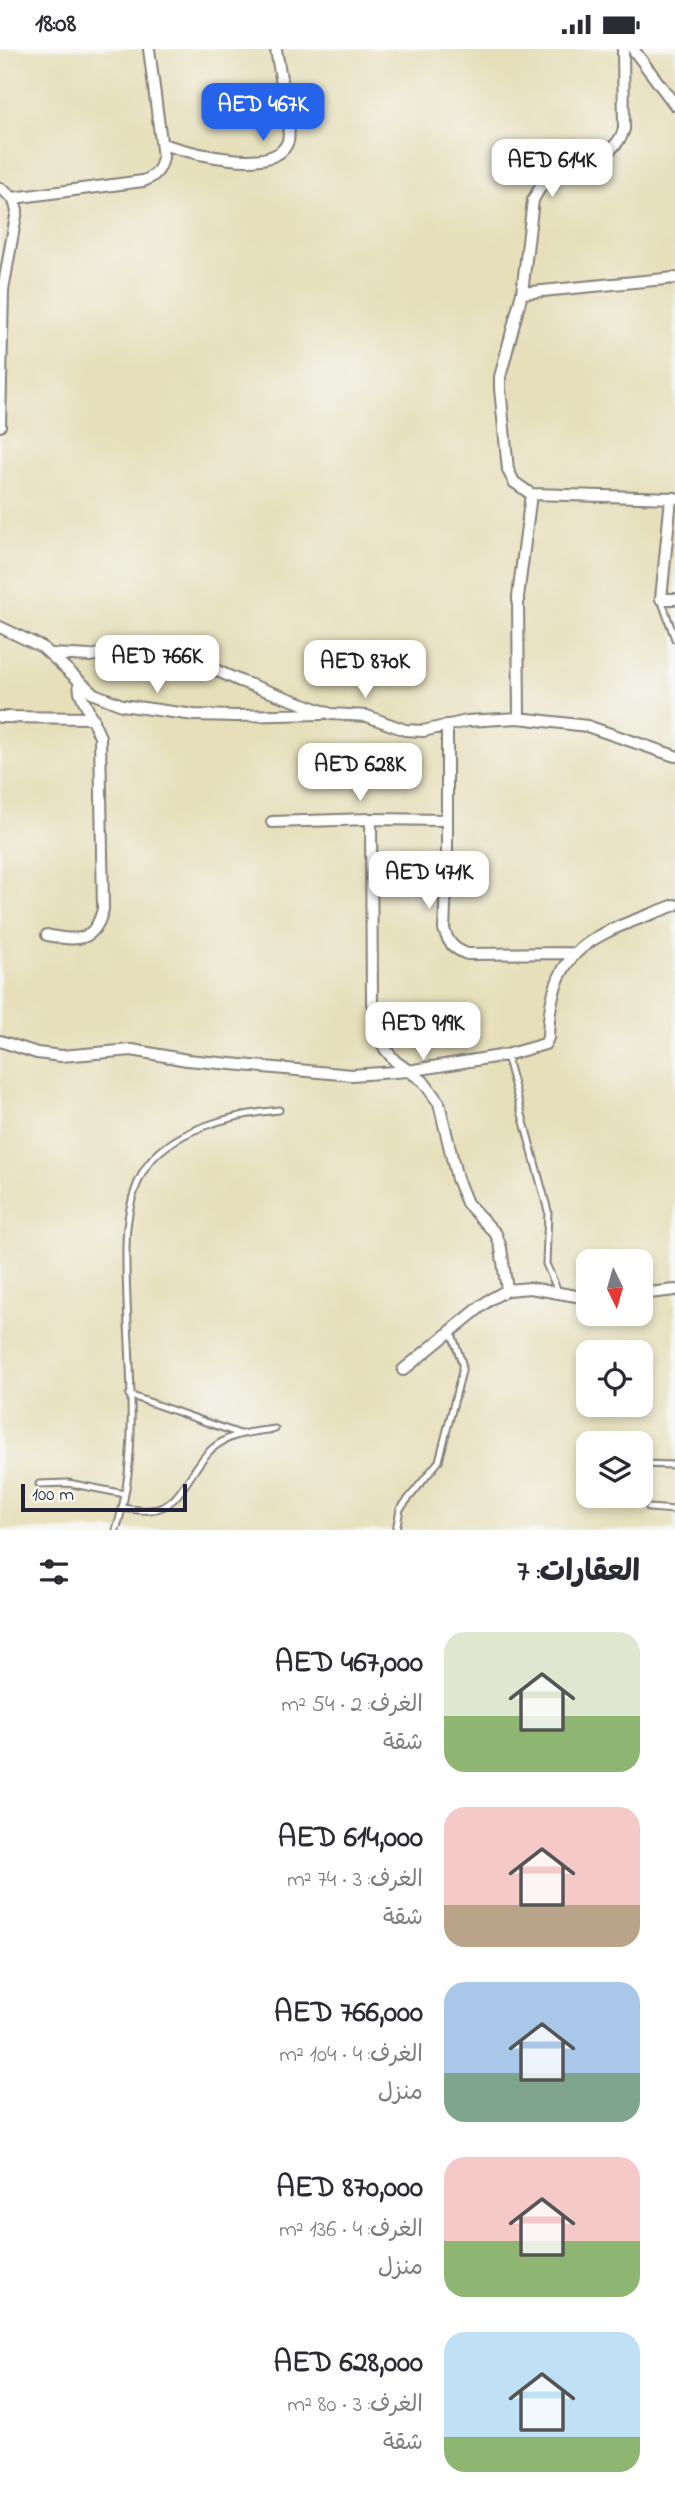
<!DOCTYPE html>
<html lang="ar">
<meta charset="utf-8">
<style>
:root{--surface:#fff;--page:#f2f2f3;--text:#2b2b33;--muted:#7c7c81;--accent:#2563eb}
body{margin:0;font-family:"Indie Flower","Playpen Sans Arabic",sans-serif;background:var(--page);color:var(--text);direction:rtl;height:100vh;display:flex;flex-direction:column;font-size:26px;white-space:nowrap}
*{box-sizing:border-box;margin:0}
p{font-size:23px;color:var(--muted)}
.icon{flex:none;width:38px;height:38px;fill:none;stroke:currentColor;stroke-width:2;stroke-linecap:round;stroke-linejoin:round}
.map{position:relative;height:1481px;overflow:hidden;direction:ltr}
.details{display:flex;flex-direction:column;background:var(--surface);flex:1}
.details>*{flex:none}
.needle{width:46px;rotate:175deg}
.tools{position:absolute;left:576px;top:1200px;display:grid;gap:14px}
.tools a{display:grid;place-items:center;width:77px;height:77px;border-radius:14px;background:var(--surface);box-shadow:0 4px 10px #0003;font-size:35px}
.scale{position:absolute;left:21px;bottom:18px;width:166px;box-sizing:border-box;padding-left:7px;border:4px solid #22223b;border-top:0;font-size:19px;line-height:24px;white-space:nowrap;color:#22223b;-webkit-text-stroke:5px #f6f6f2;paint-order:stroke}
.price{position:absolute;translate:-50% -60px;padding:0 16px;border-radius:14px;background:#fff;color:#222;font-size:23px;line-height:46px;filter:drop-shadow(0 2px 4px #0008)}
.price::after{content:'';position:absolute;left:50%;top:42px;width:21px;height:16px;margin-left:-10px;background:inherit;clip-path:polygon(0 0,100% 0,50% 100%)}
.price.selected{background:var(--accent);color:#fff}
ul{padding:0;list-style:none}
li{display:flex;align-items:center;gap:21px;height:175px;padding:0 35px}
li span{display:grid;place-items:center;flex:none;width:196px;height:140px;border-radius:21px;color:#555}
li>.icon{margin-inline-start:auto}
span .icon{width:84px;height:84px;fill:#fffc;stroke-width:1}
li b{font-size:30px}
h2{display:flex;justify-content:space-between;align-items:center;height:84px;padding:0 35px;font-size:30px}
.status{display:flex;justify-content:space-between;align-items:center;height:49px;padding:0 35px;background:var(--surface);direction:ltr}
.status svg{height:19px;fill:currentColor}
.map>svg:first-child{display:block}
</style>
<div class="status"><b>18:08</b><svg viewBox="0 0 49 12"><path d="M0 12V9h3v3zM5 12V6h3v6zM10 12V3h3v9zM15 12V0h3v12zM26 1h20v11H26zM47 4h2v5h-2z"/></svg></div>
<div class="map">
<svg width="675" height="1481" viewBox="0 0 675 1481">
<rect width="100%" height="100%" fill="#f6f6f2"/>
<filter id="ink" filterUnits="userSpaceOnUse"><feTurbulence type="fractalNoise" baseFrequency=".0143" numOctaves="2"/><feDisplacementMap in="SourceGraphic" scale="14" xChannelSelector="R" yChannelSelector="G"/><feConvolveMatrix kernelMatrix="1 2 1 2 8 2 1 2 1" color-interpolation-filters="sRGB"/></filter>
<filter id="wash" filterUnits="userSpaceOnUse"><feTurbulence type="fractalNoise" baseFrequency=".00686" numOctaves="4" result="noise"/><feDisplacementMap in="SourceGraphic" scale="28" xChannelSelector="R" yChannelSelector="G"/><feGaussianBlur stdDeviation="1.57" result="paint"/><feColorMatrix in="noise" values="0 0 0 0 0 0 0 0 0 0 0 0 0 0 0 0 0 1.4 0 .05"/><feComposite in="paint" operator="in"/></filter>
<g filter="url(#wash)">
<rect width="100%" height="100%" fill="#e6dfba"/>
</g>
<g filter="url(#ink)">
<g fill="none" stroke-linecap="round" stroke-linejoin="round">
<defs>
<path id="lane" d="M661,550L675,590
M506,1006L548,1162L546,1215L558,1242
M129,1346L240,1385
M640,1415L675,1416
M39,1435L68,1434L125,1445
M123,1459C131,1460 141,1462 150,1461C182,1460 190,1417 213,1399C231,1384 252,1383 275,1380
M649,1459L675,1461
M116,1481C139,1412 130,1326 127,1253C126,1210 121,1162 143,1123C168,1080 235,1065 279,1061
M396,1481L400,1460L439,1412L462,1322V1314L451,1282"/>
<path id="street" d="M633,0L675,56
M162,95C188,103 277,128 288,92C292,80 278,16 276,0
M0,139L13,149L17,161L3,241L0,377
M13,149L143,132C155,128 161,121 163,108L149,0
M522,244L675,229
M531,445L675,449
M671,449L661,550H675
M0,578L42,598L94,645L122,656L194,666L237,667L321,665
M52,605L90,607L142,597L179,605L240,632L331,665L367,667L405,681L423,682L467,672L519,669L587,677L675,707
M0,668L93,669
M519,669L518,548L531,445L514,433L508,421L500,339V328L522,244L533,151C538,142 542,134 551,129C574,113 616,111 624,80L623,0
M447,676V816L444,880C448,894 454,900 467,905L574,904
M371,770L372,954L379,986L385,1000L395,1012L423,1032L439,1054L457,1130L467,1154L496,1185L501,1199L507,1241
M272,773L371,770L447,771
M47,886C77,893 95,893 103,860L100,688L80,643L79,633
M0,992L37,1004L61,1007L132,1001L187,1011L352,1026L408,1022L506,1006L545,995L548,989C550,892 598,886 675,856
M640,1245L675,1241
M403,1321L489,1251L507,1241L530,1239L588,1249"/>
</defs>
<use href="#lane" stroke="#84807a" stroke-width="9"/>
<use href="#street" stroke="#84807a" stroke-width="14"/>
<use href="#lane" stroke="#fff" stroke-width="5"/>
<use href="#street" stroke="#fff" stroke-width="10"/>
</g>
</g>
</svg>
<div class="tools">
<a><svg class="needle" viewBox="-14 -14 28 28"><path d="M0-13l5 13h-10z" fill="#e53935"/><path d="M0 13l5-13h-10z" fill="#7c7c81"/></svg></a>
<a><svg class="icon" aria-label="locate" viewBox="0 0 24 24"><circle cx="12" cy="12" r="6"/><path d="M12 2v4M12 18v4M2 12h4M18 12h4"/></svg></a>
<a><svg class="icon" aria-label="layers" viewBox="0 0 24 24"><path d="M12 4l9 5-9 5-9-5zM3 14l9 5 9-5"/></svg></a>
</div>
<div class="scale">100 m</div>
<b class="price selected" style="left:263px;top:94px">AED 467K</b>
<b class="price" style="left:552px;top:150px">AED 614K</b>
<b class="price" style="left:157px;top:646px">AED 766K</b>
<b class="price" style="left:365px;top:651px">AED 870K</b>
<b class="price" style="left:360px;top:754px">AED 628K</b>
<b class="price" style="left:429px;top:862px">AED 471K</b>
<b class="price" style="left:423px;top:1013px">AED 919K</b>
</div>
<section class="details">
<h2>العقارات: 7<svg class="icon" aria-label="filters" viewBox="0 0 24 24"><path d="M4 7h16M4 17h16"/><circle cx="9" cy="7" r="2"/><circle cx="15" cy="17" r="2"/></svg></h2>
<ul>
<li><span style="background:linear-gradient(#dfe7d0 60%,#8fb573 0)"><svg class="icon" aria-label="home" viewBox="0 0 24 24"><path d="M3 11l9-7 9 7M6 9v11h12V9"/></svg></span><div><b>AED 467,000</b><p>الغرف: 2 · 54 m²</p><p>شقة</p></div></li>
<li><span style="background:linear-gradient(#f6c9c9 70%,#b9a48a 0)"><svg class="icon" aria-label="home" viewBox="0 0 24 24"><path d="M3 11l9-7 9 7M6 9v11h12V9"/></svg></span><div><b>AED 614,000</b><p>الغرف: 3 · 74 m²</p><p>شقة</p></div></li>
<li><span style="background:linear-gradient(#a9c7e8 65%,#7fa58c 0)"><svg class="icon" aria-label="home" viewBox="0 0 24 24"><path d="M3 11l9-7 9 7M6 9v11h12V9"/></svg></span><div><b>AED 766,000</b><p>الغرف: 4 · 104 m²</p><p>منزل</p></div></li>
<li><span style="background:linear-gradient(#f6c9c9 60%,#8fb573 0)"><svg class="icon" aria-label="home" viewBox="0 0 24 24"><path d="M3 11l9-7 9 7M6 9v11h12V9"/></svg></span><div><b>AED 870,000</b><p>الغرف: 4 · 136 m²</p><p>منزل</p></div></li>
<li><span style="background:linear-gradient(#bfe0f5 75%,#8fb573 0)"><svg class="icon" aria-label="home" viewBox="0 0 24 24"><path d="M3 11l9-7 9 7M6 9v11h12V9"/></svg></span><div><b>AED 628,000</b><p>الغرف: 3 · 80 m²</p><p>شقة</p></div></li>
</ul>
</section>
